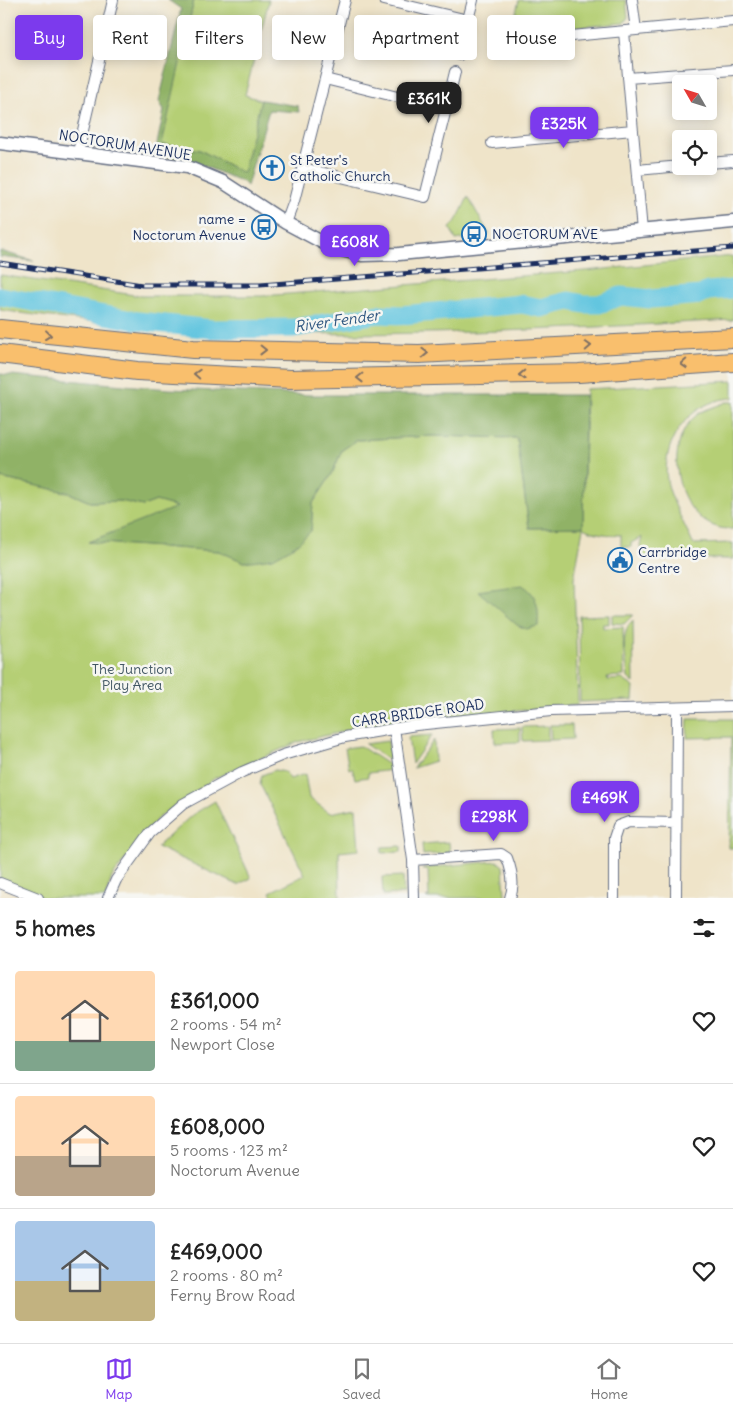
<!DOCTYPE html>
<meta charset="utf-8">
<style>
:root{--surface:#fff;--page:#f2f2f2;--text:#222;--muted:#767676;--line:#e0e0e0;--accent:#7c3aed}
body{margin:0;font-family:Delius,sans-serif;background:var(--page);color:var(--text);height:100vh;display:flex;flex-direction:column;font-size:19px;white-space:nowrap}
*{box-sizing:border-box;margin:0}
p{font-size:16px;color:var(--muted)}
.icon{flex:none;width:28px;height:28px;fill:none;stroke:currentColor;stroke-width:2;stroke-linecap:round;stroke-linejoin:round}
.map{position:relative;height:898px;overflow:hidden}
.side{display:flex;flex-direction:column;background:var(--surface);flex:1}
.side>*{flex:none}
.top-card{position:absolute;left:15px;top:15px;width:704px;height:45px;display:flex;gap:10px}
.needle{width:32px;rotate:309deg}
.buttons{position:absolute;left:672px;top:75px;display:grid;gap:10px}
.buttons a{display:grid;place-items:center;width:45px;height:45px;border-radius:5px;background:var(--surface);box-shadow:0 2px 12px #0003;font-size:25px}
.price{position:absolute;translate:-50% -42px;padding:0 11px;border-radius:10px;background:var(--accent);color:#fff;font-size:16px;line-height:32px;filter:drop-shadow(0 1px 2px #0008)}
.price::after{content:'';position:absolute;left:50%;top:30px;width:15px;height:11px;margin-left:-8px;background:inherit;clip-path:polygon(0 0,100% 0,50% 100%)}
.price.current{background:#222;color:#fff}
ul{padding:0;list-style:none}
li{display:flex;align-items:center;gap:15px;height:125px;padding:0 15px}
li+li{border-top:1px solid var(--line)}
li span{display:grid;place-items:center;flex:none;width:140px;height:100px;border-radius:5px;color:#555}
li>.icon{margin-inline-start:auto}
span .icon{width:60px;height:60px;fill:#fffc;stroke-width:1}
li b{font-size:21px}
h2{display:flex;justify-content:space-between;align-items:center;height:60px;padding:0 15px;font-size:21px}
.tag{padding:0 18px;border-radius:5px;background:var(--surface);box-shadow:0 2px 12px #0003;font-size:18px;line-height:45px}
.tag.current{background:var(--accent);color:#fff}
.tabs{display:flex;justify-content:space-around;align-items:center;height:70px;border-top:1px solid var(--line);background:var(--surface);font-size:14px;color:var(--muted)}
.tabs a{display:grid;justify-items:center;gap:2px}
.tabs .current{color:var(--accent)}
.map>svg:first-child{display:block}
</style>
<div class="map">
<svg width="733" height="898" viewBox="0 0 733 898">
<rect width="100%" height="100%" fill="#f6f6f2"/>
<filter id="ink" filterUnits="userSpaceOnUse"><feTurbulence type="fractalNoise" baseFrequency=".02" numOctaves="2"/><feDisplacementMap in="SourceGraphic" scale="10" xChannelSelector="R" yChannelSelector="G"/><feConvolveMatrix kernelMatrix="1 2 1 2 8 2 1 2 1" color-interpolation-filters="sRGB"/></filter>
<filter id="wash" filterUnits="userSpaceOnUse"><feTurbulence type="fractalNoise" baseFrequency=".0096" numOctaves="4" result="noise"/><feDisplacementMap in="SourceGraphic" scale="20" xChannelSelector="R" yChannelSelector="G"/><feGaussianBlur stdDeviation="1.12" result="paint"/><feColorMatrix in="noise" values="0 0 0 0 0 0 0 0 0 0 0 0 0 0 0 0 0 1.4 0 .05"/><feComposite in="paint" operator="in"/></filter>
<g filter="url(#wash)">
<rect width="100%" height="100%" fill="#efe4c9"/>
<path fill="#b5cf75" stroke="#687f6a" d="M194,0H269L245,95L261,100L243,173L200,150L161,144Z
M519,0H626L628,17L624,23L540,31L535,28L532,17L515,16Z
M468,197L489,234L456,240L450,228C456,224 464,205 468,197Z
M733,256V320C489,333 243,347 0,310V275L141,296H262L585,271Z
M733,381V398C687,400 655,448 670,492C676,510 686,527 693,544L733,543V559L643,558L640,545L642,537L631,543V547H621V535C608,535 595,534 583,528L574,579L578,705L371,725L298,742L215,778L157,819L112,877L105,898H44L0,881V478L67,492L90,502L121,501L143,506L156,501L178,507L89,542L219,551L245,562L311,531L313,503L332,474L342,450L357,440L431,436L517,438L529,528L583,527L586,389Z
M726,402H733V529C679,532 657,445 698,414C705,409 718,406 726,402Z
M609,615V624H603V628L623,627L624,676L607,677L608,680L622,679L634,687L633,700L580,702L579,616Z
M612,615H633L624,624L612,623Z
M633,620L634,683L628,678C627,661 618,633 633,620Z
M688,719H733V848H729L731,737L687,738Z
M550,725H572L573,739L551,740Z
M548,726V740L523,741L522,727Z
M520,728V742L495,743L494,729Z
M432,735L412,764L408,737Z
M434,740L435,761L413,768Z
M388,741L391,762L365,744Z
M360,746L392,767L393,770L368,773V777L355,779L352,768L349,769L345,748Z
M275,770L285,772L290,779L305,774L309,798L330,813L356,808L359,850L339,852L340,898H273L270,892L305,875L260,784L262,775Z
M215,801L251,878L238,885L157,847L192,815Z
M449,842L450,853L423,855L422,844Z
M401,846V852L382,853V847Z
M497,861L503,866L505,895L503,898H426L429,897L428,870H423V868Z
M403,876L404,894L383,895L382,877Z"/>
<path fill="#90b266" stroke="#567062" d="M168,0H194L162,144L200,150L243,173L261,100L298,106L299,112L269,110L247,186L243,182L196,163L155,154L164,110L159,101L181,9Z
M0,251L34,261L0,257Z
M0,374L169,389L312,395H585L583,527L529,528L517,438L431,436L357,440L342,450L332,474L313,503L311,531L296,545L273,558L244,562L219,551L88,542L177,507L156,501L143,506L121,501L90,502L67,492L0,478Z
M522,585C538,594 539,609 538,626L526,629L517,625L478,591Z"/>
<g fill="none" stroke-linecap="round" stroke-linejoin="round">
<path stroke="#61c5df" stroke-width="19" d="M0,296L138,321L212,329L294,328L379,314L402,315L522,304L541,308L569,301L584,304H599L621,296L651,299L701,295L708,291L733,289"/>
</g>
</g>
<g filter="url(#ink)">
<g fill="none" stroke-linecap="round" stroke-linejoin="round">
<defs>
<path id="minor" d="M384,0L468,20
M632,0L636,30
M527,21L528,41
M624,32L642,231
M518,41L733,21
M459,55L473,0
M628,78L733,70
M325,79L446,109L455,72
M492,143L633,130
M437,145L446,109
M78,152L113,0
M709,163L733,161
M303,168L425,197L437,149
M637,170L681,166
M286,223L294,201L345,0
M394,728L413,860L414,898
M413,860L501,854L507,858C512,871 515,885 510,898
M0,883L38,898
M108,898L116,880L150,833L183,804L242,772L283,755L345,737L416,725L551,711L733,706
M614,898V838L618,826L629,822L676,823
M676,898L677,709"/>
<path id="tertiary" d="M0,143L187,167L223,182L286,223L333,248L362,255L399,254L733,222"/>
<path id="motorway" d="M0,329L193,349L419,354L733,338
M0,354L137,371L290,379L579,373L733,362"/>
</defs>
<use href="#minor" stroke="#656e83" stroke-width="12"/>
<use href="#tertiary" stroke="#656e83" stroke-width="15"/>
<use href="#motorway" stroke="#656e83" stroke-width="20"/>
<use href="#minor" stroke="#fff" stroke-width="10"/>
<use href="#tertiary" stroke="#fff" stroke-width="12"/>
<use href="#motorway" stroke="#f9bf6d" stroke-width="18"/>
<defs>
<path id="rail" d="M0,263L142,285H260L733,248"/>
</defs>
<use href="#rail" stroke="#1b2f5e" stroke-width="5"/>
<use href="#rail" stroke="#f6f6f2" stroke-width="3" stroke-dasharray="9" stroke-linecap="butt"/>
</g>
<defs><path id="oneway-chevron" d="M-2-3.5L2.5 0L-2 3.5" fill="none" stroke-width="1.6" stroke-linecap="round" stroke-linejoin="round" transform="scale(1.25)"/></defs>
<g stroke="#7f7065">
<use href="#oneway-chevron" transform="translate(48 335) rotate(7)"/>
<use href="#oneway-chevron" transform="translate(588 346) rotate(-3)"/>
<use href="#oneway-chevron" transform="translate(263 350) rotate(1)"/>
<use href="#oneway-chevron" transform="translate(425 353) rotate(-2)"/>
<use href="#oneway-chevron" transform="translate(684 364) rotate(177)"/>
<use href="#oneway-chevron" transform="translate(197 374) rotate(-177)"/>
<use href="#oneway-chevron" transform="translate(522 375) rotate(178)"/>
<use href="#oneway-chevron" transform="translate(360 378) rotate(179)"/>
</g>
</g>
<defs>
<symbol id="church-ring" viewBox="-11 -11 22 22"><circle r="9.5" fill="#f6f6f2" stroke="#1f6fb2" stroke-width="1.5"/><path d="M-1.2-6h2.4v3.5h3.3v2.4h-3.3V6h-2.4V-.1h-3.3v-2.4h3.3Z" fill="#1f6fb2"/></symbol>
<symbol id="bus-ring" viewBox="-11 -11 22 22"><circle r="9.5" fill="#f6f6f2" stroke="#1f6fb2" stroke-width="1.5"/><path d="M-5-6H5V4H4V6H2V4H-2V6H-4V4H-5ZM-3.5-4V0h7V-4ZM-3.5 1.2v1.5H-2V1.2ZM2 1.2v1.5H3.5V1.2Z" fill="#1f6fb2"/></symbol>
<symbol id="civic-ring" viewBox="-11 -11 22 22"><circle r="9.5" fill="#f6f6f2" stroke="#1f6fb2" stroke-width="1.5"/><path d="M-.6-6.5H3V-4.5H.6V-3L4-1V1h2V6H-6V1h2V-1L-.6-3ZM-1.2 2.5V6h2.4V2.5Z" fill="#1f6fb2"/></symbol>
</defs>
<g fill-rule="evenodd">
<use href="#church-ring" x="258" y="154" width="28" height="28"/>
<use href="#bus-ring" x="250" y="213" width="28" height="28"/>
<use href="#bus-ring" x="460" y="220" width="28" height="28"/>
<use href="#civic-ring" x="606" y="546" width="28" height="28"/>
</g>
<g text-anchor="middle" stroke-width="5" stroke-linejoin="round" paint-order="stroke">
<g font-size="14" fill="#1b2f5e" stroke="#f6f6f2">
<text transform="translate(125 145) rotate(9)" y="5">NOCTORUM AVENUE</text>
<text transform="translate(418 713) rotate(-8)" y="5">CARR BRIDGE ROAD</text>
</g>
<g font-size="14" fill="#1b2f5e" stroke="#f6f6f2" text-anchor="start">
<text x="290" y="165">St Peter's<tspan x="290" dy="16">Catholic Church</tspan></text>
<text x="246" y="224" text-anchor="end">name =<tspan x="246" dy="16">Noctorum Avenue</tspan></text>
<text x="492" y="239">NOCTORUM AVE</text>
<text x="638" y="557">Carrbridge<tspan x="638" dy="16">Centre</tspan></text>
</g>
<g font-size="14" fill="#425764" stroke="#f6f6f2">
<text x="132" y="674">The Junction<tspan x="132" dy="16">Play Area</tspan></text>
</g>
<g font-size="15" font-style="italic" fill="#2c547e" stroke="#f6f6f2">
<text transform="translate(337 321) rotate(-8)" y="5">River Fender</text>
</g>
</g>
</svg>
<div class="buttons">
<a><svg class="needle" viewBox="-14 -14 28 28"><path d="M0-13l5 13h-10z" fill="#e53935"/><path d="M0 13l5-13h-10z" fill="#767676"/></svg></a>
<a><svg class="icon" aria-label="locate" viewBox="0 0 24 24"><circle cx="12" cy="12" r="6"/><path d="M12 2v4M12 18v4M2 12h4M18 12h4"/></svg></a>
</div>
<b class="price current" style="left:429px;top:124px">£361K</b>
<b class="price" style="left:564px;top:149px">£325K</b>
<b class="price" style="left:355px;top:267px">£608K</b>
<b class="price" style="left:605px;top:823px">£469K</b>
<b class="price" style="left:494px;top:842px">£298K</b>
<div class="top-card">
<a class="tag current">Buy</a>
<a class="tag">Rent</a>
<a class="tag">Filters</a>
<a class="tag">New</a>
<a class="tag">Apartment</a>
<a class="tag">House</a>
</div>
</div>
<section class="side">
<h2>5 homes<svg class="icon" aria-label="filters" viewBox="0 0 24 24"><path d="M4 7h16M4 17h16"/><circle cx="9" cy="7" r="2"/><circle cx="15" cy="17" r="2"/></svg></h2>
<ul>
<li><span style="background:linear-gradient(#ffd9b3 70%,#7fa58c 0)"><svg class="icon" aria-label="home" viewBox="0 0 24 24"><path d="M3 11l9-7 9 7M6 9v11h12V9"/></svg></span><div><b>£361,000</b><p>2 rooms · 54 m²</p><p>Newport Close</p></div><svg class="icon" aria-label="heart" viewBox="0 0 24 24"><path d="M12 20l-8-8c-3-5 5-10 8-4 3-6 11-1 8 4z"/></svg></li>
<li><span style="background:linear-gradient(#ffd9b3 60%,#b9a48a 0)"><svg class="icon" aria-label="home" viewBox="0 0 24 24"><path d="M3 11l9-7 9 7M6 9v11h12V9"/></svg></span><div><b>£608,000</b><p>5 rooms · 123 m²</p><p>Noctorum Avenue</p></div><svg class="icon" aria-label="heart" viewBox="0 0 24 24"><path d="M12 20l-8-8c-3-5 5-10 8-4 3-6 11-1 8 4z"/></svg></li>
<li><span style="background:linear-gradient(#a9c7e8 60%,#c2b280 0)"><svg class="icon" aria-label="home" viewBox="0 0 24 24"><path d="M3 11l9-7 9 7M6 9v11h12V9"/></svg></span><div><b>£469,000</b><p>2 rooms · 80 m²</p><p>Ferny Brow Road</p></div><svg class="icon" aria-label="heart" viewBox="0 0 24 24"><path d="M12 20l-8-8c-3-5 5-10 8-4 3-6 11-1 8 4z"/></svg></li>
</ul>
</section>
<nav class="tabs">
<a class="current"><svg class="icon" aria-label="map" viewBox="0 0 24 24"><path d="M3 6l6-2 6 2 6-2v14l-6 2-6-2-6 2zM9 4v14M15 6v14"/></svg>Map</a>
<a><svg class="icon" aria-label="saved" viewBox="0 0 24 24"><path d="M7 4h10v16l-5-4-5 4z"/></svg>Saved</a>
<a><svg class="icon" aria-label="home" viewBox="0 0 24 24"><path d="M3 11l9-7 9 7M6 9v11h12V9"/></svg>Home</a>
</nav>
